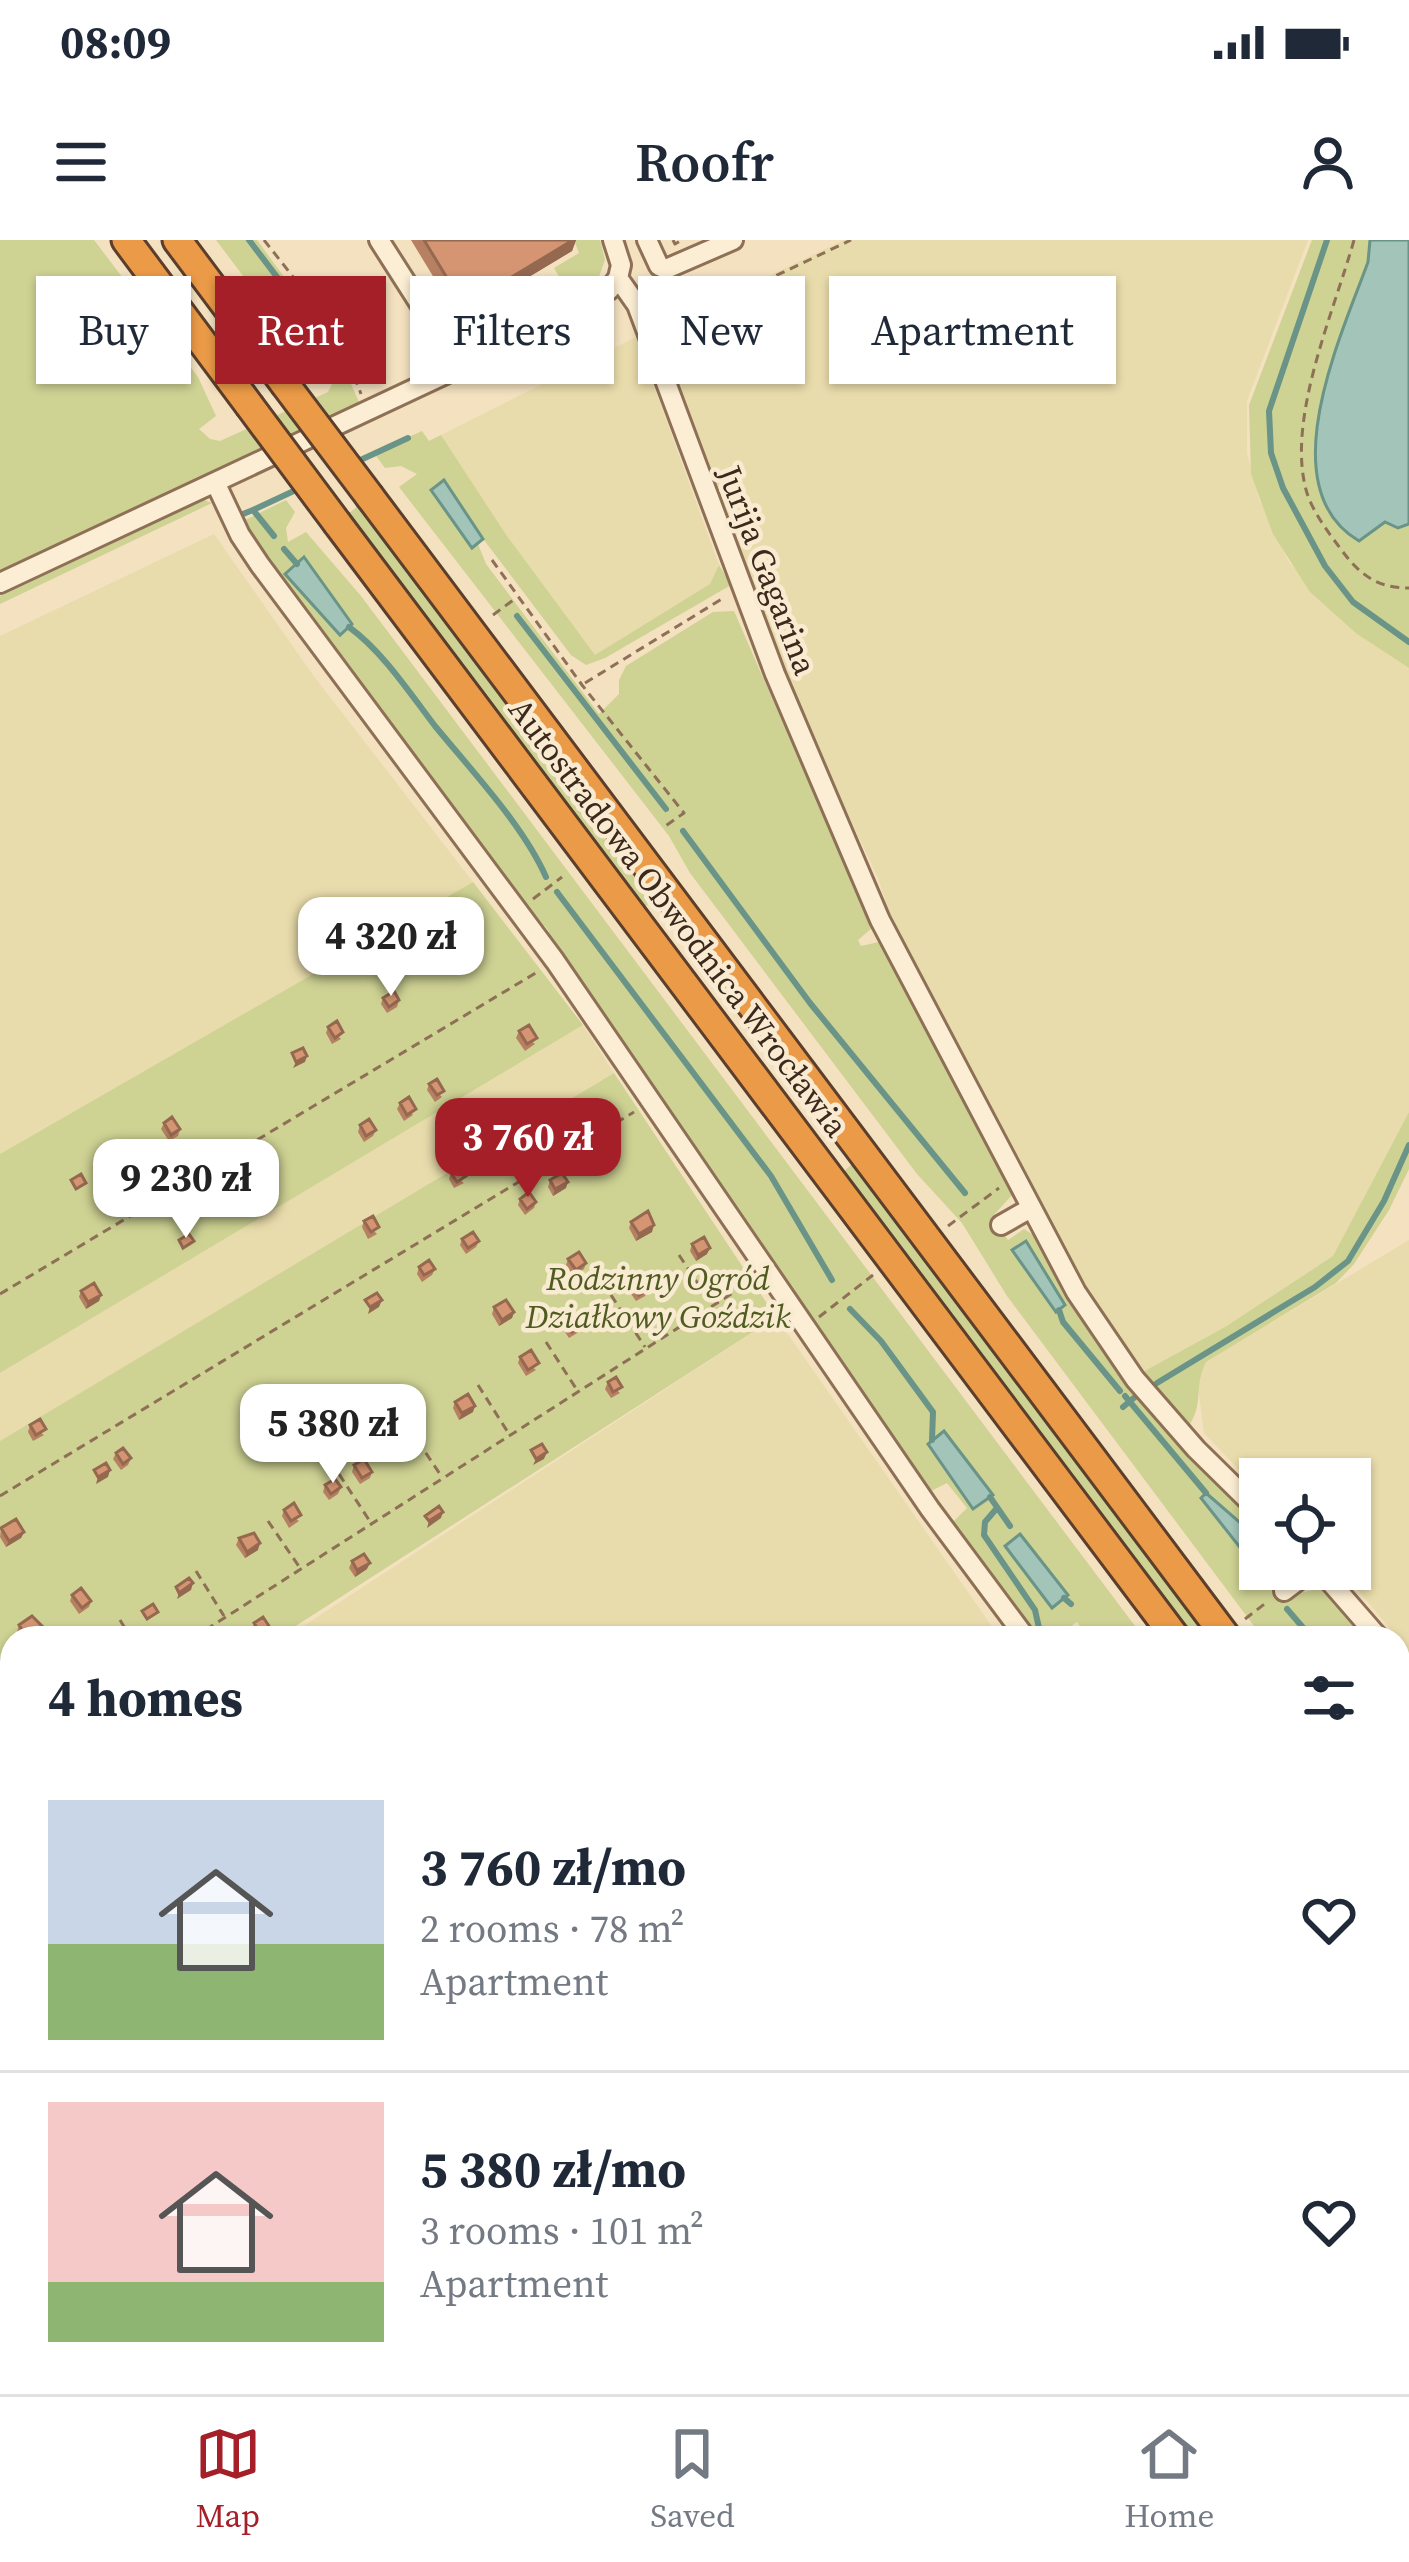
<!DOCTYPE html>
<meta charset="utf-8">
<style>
:root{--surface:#fff;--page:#f2f2f3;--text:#1f2937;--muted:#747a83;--line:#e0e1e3;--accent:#a41f28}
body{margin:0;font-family:"Source Serif 4",serif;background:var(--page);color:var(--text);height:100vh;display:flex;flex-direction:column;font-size:45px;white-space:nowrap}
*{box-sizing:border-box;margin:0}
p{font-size:39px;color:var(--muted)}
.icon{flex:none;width:66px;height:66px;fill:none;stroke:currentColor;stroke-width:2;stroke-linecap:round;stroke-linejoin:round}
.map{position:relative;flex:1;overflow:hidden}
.sheet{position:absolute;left:0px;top:1386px;width:1410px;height:768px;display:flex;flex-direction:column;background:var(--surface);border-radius:36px 36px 0 0;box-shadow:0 3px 9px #0004}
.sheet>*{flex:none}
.hud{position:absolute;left:36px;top:36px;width:1338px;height:108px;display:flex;gap:24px}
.buttons{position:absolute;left:1239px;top:1218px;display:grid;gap:24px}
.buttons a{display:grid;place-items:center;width:132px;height:132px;border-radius:0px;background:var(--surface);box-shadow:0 3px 9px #0004;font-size:60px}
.price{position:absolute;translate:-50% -102px;padding:0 27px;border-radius:24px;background:#fff;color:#222;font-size:39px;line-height:78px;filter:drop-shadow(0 3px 6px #0008)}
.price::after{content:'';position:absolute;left:50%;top:72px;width:36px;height:27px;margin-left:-18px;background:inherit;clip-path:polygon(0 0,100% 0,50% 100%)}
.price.selected{background:var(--accent);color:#fff}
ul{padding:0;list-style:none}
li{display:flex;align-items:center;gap:36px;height:300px;padding:0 48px}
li+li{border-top:3px solid var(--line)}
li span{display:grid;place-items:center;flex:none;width:336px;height:240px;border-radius:0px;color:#555}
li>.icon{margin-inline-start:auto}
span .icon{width:144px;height:144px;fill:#fffc;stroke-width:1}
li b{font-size:51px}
h2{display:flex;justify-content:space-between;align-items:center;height:144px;padding:0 48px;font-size:51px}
.pill{padding:0 42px;border-radius:0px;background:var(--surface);box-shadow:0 3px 9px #0004;font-size:42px;line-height:108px}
.pill.selected{background:var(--accent);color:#fff}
.status{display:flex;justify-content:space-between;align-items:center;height:84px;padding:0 60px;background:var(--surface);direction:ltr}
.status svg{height:33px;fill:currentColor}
header{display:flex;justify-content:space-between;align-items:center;height:156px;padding:0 48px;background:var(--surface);font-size:54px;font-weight:600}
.menu{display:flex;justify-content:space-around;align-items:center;height:168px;border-top:3px solid var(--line);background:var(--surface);font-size:33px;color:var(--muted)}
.menu a{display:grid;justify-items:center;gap:6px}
.menu .selected{color:var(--accent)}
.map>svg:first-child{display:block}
</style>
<div class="status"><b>08:09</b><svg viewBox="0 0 49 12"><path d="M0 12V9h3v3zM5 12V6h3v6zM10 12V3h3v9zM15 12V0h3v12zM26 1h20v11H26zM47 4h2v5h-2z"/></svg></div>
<header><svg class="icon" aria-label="menu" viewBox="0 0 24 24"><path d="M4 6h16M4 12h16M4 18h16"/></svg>Roofr<svg class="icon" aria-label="person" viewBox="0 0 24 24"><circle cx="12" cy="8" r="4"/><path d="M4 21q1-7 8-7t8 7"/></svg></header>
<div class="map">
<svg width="1409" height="2154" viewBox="0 0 1409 2154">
<rect width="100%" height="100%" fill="#f3e1c0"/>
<path fill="#e9dcac" d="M844,0H1308L1247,161V213L1259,258L1289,322L1357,394L1409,428V872L1333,1016L1225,1087L1141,1133L1059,1010L890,676L878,638L795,463L676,150L658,89Z
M636,97L719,325L711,344L595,416L507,296L441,195Z
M214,294L313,435L473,642L0,914V396Z
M583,785L614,833L0,1201V1133Z
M1409,1000V1424L1398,1398L1340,1329H1350V1239H1260V1252L1204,1193L1197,1139L1206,1122Z
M776,1077L1000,1398H285L418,1311Z
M12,1812V2142H840L839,2154H0V1820Z
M1398,1918L1409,1933V2154H998L1016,2142H1398Z"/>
<path fill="#ced293" d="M0,0H94L198,137L216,176L199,189L210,199L220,201L328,152L335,138L332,114L316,125L277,81L216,0H257L333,104L360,164L0,333Z
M574,0H600L605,20L596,45L480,108L464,112L456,109V100L561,40L554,28L579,13Z
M1312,0H1370L1368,22L1327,134L1386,282L1398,287L1409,284V428L1357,394L1310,352L1273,294L1251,234L1249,165Z
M422,191L429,201L441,195L507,296L595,415L710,344L719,325L731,345L605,418L586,425L571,415L484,300L478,304L486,324L599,474L619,454V440L626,426L713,372L734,371L872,688L858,700L861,706L879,702L886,707L1013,954L991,978L1008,1000L1024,989L1035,996L1067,1049L1222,1246L1260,1283V1329H1270L1291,1355L1325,1347L1370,1398H1263L1007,1056L962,983L917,934L690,633L669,596L399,247L417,234L401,226L385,228L374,213Z
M204,260L212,263L0,364V356Z
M286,260L295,272L286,288L288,302L306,292L361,356L1144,1398H1089L1077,1382L1055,1398H1036L950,1285L967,1268L947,1243L929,1252L924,1245L796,1062L631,811L560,720L548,690L492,625L254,300L243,281Z
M358,266L654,659L645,667L348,274Z
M473,642L583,785L0,1133V914Z
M614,833L776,1077L277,1398H12V1447L0,1454V1201Z
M1409,872V929L1389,970L1354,1024L1336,1043L1206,1122C1192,1151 1206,1161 1187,1189L1141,1133L1225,1087L1333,1016Z
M852,924L1208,1398H1192L843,932Z
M1398,1436L1409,1450V1592L1398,1578Z
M0,1569L12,1575V1796L0,1810Z
M1398,1738L1409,1752V1889L1398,1875Z
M840,2142H878V2152L893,2142H1016L998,2154H839Z"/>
<path fill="#a3c4b9" stroke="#699487" stroke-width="3" d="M1370,0H1409V284L1398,288L1385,282L1359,301C1269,248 1342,94 1368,22Z
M444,240L483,299L472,308L431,250Z
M304,317L352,384L340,395L285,334Z
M1026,1001L1065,1065L1056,1072L1012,1010Z
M944,1191L993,1255L973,1269L928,1204Z
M1206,1253L1260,1300L1257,1329L1201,1258Z
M1020,1294L1068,1355L1052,1368L1005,1306Z"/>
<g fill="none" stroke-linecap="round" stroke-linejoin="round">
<path stroke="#699487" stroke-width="6" d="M249,0L330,107
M1327,0L1269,171L1271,213L1283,248L1325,326L1353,362L1409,402
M354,223L408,198
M253,270L298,249
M243,274L253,270L274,296
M284,309L297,324
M517,376L666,569
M349,387C383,412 409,452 435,486C471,530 523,585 546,637
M683,591L810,763L965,953
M557,652L771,936L832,1040
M850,1069L881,1101L933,1172L932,1200
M1059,1070L1063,1082L1120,1151
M1157,1143L1315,1047L1348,1021L1384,961L1409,905
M1125,1156L1206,1253
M1123,1167L1135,1157
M990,1257L1010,1286
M997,1268L985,1282L984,1295L1035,1370L1041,1397
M1064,1358L1071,1364
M1287,1369L1312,1398
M1092,1391L1097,1398
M1398,1506L1409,1520
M1398,1813L1409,1828
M863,2154L864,2142"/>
<defs>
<path id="minor" d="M379,0L446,105L457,130
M613,0L621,25L618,38L637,65L775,434L880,680L1076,1052L1135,1139L1196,1209L1260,1272
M647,0L659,26L666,29L733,0
M216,244L240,295L260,325L555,721L930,1269L1026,1398
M0,343L531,94L609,50L618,38
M1001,985L1031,968
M1319,1329L1379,1398
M1284,1351L1313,1329
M1398,1424L1409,1438
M1398,1887L1409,1902"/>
<path id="highway" d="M126,0L249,165
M177,0L284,143
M370,257L1227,1398
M337,283L1176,1398
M1398,1625L1409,1640
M1398,1694L1409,1709"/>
</defs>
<use href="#minor" stroke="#8e7056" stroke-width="24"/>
<use href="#highway" stroke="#5b3e2b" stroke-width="33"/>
<path stroke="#8e7056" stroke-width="3" stroke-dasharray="9 6" stroke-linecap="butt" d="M264,0L339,95L361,154
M673,0L675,4L682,0
M1354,0C1334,72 1285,181 1307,253C1313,272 1328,292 1340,308C1359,334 1376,348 1409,348
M668,87L851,0
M492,320L582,445L684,573L664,587
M493,375L516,358
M585,443L725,357
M533,659L562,637
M948,986L999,948
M679,1015L712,1065
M0,1054L539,731
M611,1055L645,1107
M819,1077L873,1035
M546,1102L577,1150
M478,1145L509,1194
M409,1188L442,1237
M339,1234L371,1283
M0,1256L634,872
M268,1281L300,1328
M196,1331L224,1376
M1245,1379L1267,1362
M120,1380L131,1398
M193,1398L753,1040
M0,1464L12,1462
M0,1552L12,1543
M978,2154L994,2142"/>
<use href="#minor" stroke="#fceed4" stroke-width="18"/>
<use href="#highway" stroke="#eb9a47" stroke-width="27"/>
<defs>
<path id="highway-bridge" d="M284,143L370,257
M249,165L337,283"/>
</defs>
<use href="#highway-bridge" stroke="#5b3e2b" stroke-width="33" stroke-linecap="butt"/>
<use href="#highway-bridge" stroke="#eb9a47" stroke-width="27"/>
</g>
<path fill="#b78062" d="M411,0H576L572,11L459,79Z
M450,716L466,727L454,734L447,723Z
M383,758L399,760L397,767L387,773L381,764Z
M328,787L341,799L332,804L326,793Z
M519,791L535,804L525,811L516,798Z
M429,844L442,857L435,862L427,850Z
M400,863L413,875L404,881L397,869Z
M555,878L572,889L560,897L553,885Z
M164,883L180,889L178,896L169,901L161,889Z
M360,885L376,890L373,896L364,902L358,892Z
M451,933L464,943L454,948L449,939Z
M550,940L566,948L553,956L548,947Z
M520,959L536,962L534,968L525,975L518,965Z
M364,981L377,994L368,999L362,987Z
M631,982L652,992L636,1001L629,988Z
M462,999L479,1001L476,1007L466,1014L460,1005Z
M692,1004L707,1014L696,1021L690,1011Z
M568,1019L586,1023L584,1029L573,1036L566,1025Z
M419,1027L435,1029L432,1035L422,1042L417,1034Z
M632,1045L647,1049L645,1056L636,1061L629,1051Z
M81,1051L101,1055L99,1061L86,1069L79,1057Z
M494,1067L514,1072L512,1078L499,1086L492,1074Z
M566,1083L581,1086L579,1092L569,1098L563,1089Z
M520,1117L536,1130L526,1136L518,1123Z
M608,1142L620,1153L611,1158L605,1149Z
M455,1162L473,1172L459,1180L453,1168Z
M30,1185L44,1195L33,1201L28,1192Z
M116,1213L131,1218L128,1225L121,1230L113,1219Z
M354,1225L372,1232L370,1238L360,1244L352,1232Z
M325,1245L341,1247L338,1254L329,1260L323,1252Z
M284,1270L299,1281L289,1288L282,1276Z
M1,1288L24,1292L21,1298L6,1307L0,1297Z
M239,1298L258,1310L245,1318L236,1305Z
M352,1321L367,1329L355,1337L349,1328Z
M72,1355L91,1361L89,1367L79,1374L70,1361Z
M254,1383L269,1386L267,1392L257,1398L252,1390Z
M19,1385L44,1388L41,1395L37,1398H21L17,1392Z"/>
<path fill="#956850" d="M573,0H576L572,11L459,79L464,66Z
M307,816L305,822L293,828L296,822Z
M575,883L572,889L560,897L562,890Z
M568,942L566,948L553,956L555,949Z
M654,985L652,992L636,1001L639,994Z
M710,1008L707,1014L696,1021L698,1015Z
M101,1055L99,1061L86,1069L88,1062Z
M382,1060L379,1067L368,1074L370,1067Z
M514,1072L512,1078L499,1086L502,1080Z
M475,1166L473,1172L459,1180L462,1173Z
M547,1212L544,1219L533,1225L536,1219Z
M110,1230L108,1237L96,1244L98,1237Z
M443,1272L441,1278L427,1288L429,1281Z
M24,1292L21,1298L6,1307L9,1301Z
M260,1303L258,1310L245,1318L247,1312Z
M370,1323L367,1329L355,1337L357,1330Z
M193,1343L191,1350L177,1359L179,1353Z"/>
<path fill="#d59572" stroke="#956850" stroke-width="3" d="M424,0H573L464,66Z
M461,710L468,721L457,728L450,716Z
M394,751L399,760L389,767L383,758Z
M337,781L343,792L335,798L328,787Z
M529,785L537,798L527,804L519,791Z
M303,808L307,816L296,822L292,813Z
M437,839L444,851L437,855L429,844Z
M409,857L416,869L407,875L400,863Z
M568,871L575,883L562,890L555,878Z
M172,877L180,889L171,895L164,883Z
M369,879L376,890L366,896L360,885Z
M113,916L118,925L108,930L103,921Z
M460,927L466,936L457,942L451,933Z
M562,933L568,942L555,949L550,940Z
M81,934L86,943L76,949L71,940Z
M529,952L536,962L527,969L520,959Z
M648,971L654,985L639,994L631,982Z
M373,976L379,987L371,992L364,981Z
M473,992L479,1001L468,1008L462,999Z
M189,994L194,1001L183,1008L179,1000Z
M704,997L710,1008L698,1015L692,1004Z
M579,1012L586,1023L576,1030L568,1019Z
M429,1020L435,1029L424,1035L419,1027Z
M640,1039L647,1049L639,1055L632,1045Z
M94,1043L101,1055L88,1062L81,1051Z
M377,1053L382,1060L370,1067L365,1060Z
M506,1060L514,1072L502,1080L494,1067Z
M575,1077L581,1086L572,1092L566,1083Z
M531,1110L539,1123L528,1130L520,1117Z
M616,1137L622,1147L613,1152L608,1142Z
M468,1154L475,1166L462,1173L455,1162Z
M40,1179L46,1189L36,1195L30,1185Z
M542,1204L547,1212L536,1219L531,1210Z
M123,1208L131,1218L123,1224L116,1213Z
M364,1219L372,1232L362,1238L354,1225Z
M106,1223L110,1230L98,1237L94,1230Z
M335,1239L341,1247L331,1254L325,1245Z
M294,1263L301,1275L291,1281L284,1270Z
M439,1266L443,1272L429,1281L425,1276Z
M16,1279L24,1292L9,1301L1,1288Z
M254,1293L260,1303L247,1312L239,1298Z
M364,1314L370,1323L357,1330L352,1321Z
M189,1338L193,1343L179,1353L176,1347Z
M81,1348L91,1361L82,1368L72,1355Z
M153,1364L158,1372L147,1379L142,1371Z
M32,1376L44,1388L28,1398L19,1385Z
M263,1377L269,1386L260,1392L254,1383Z"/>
<g text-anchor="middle" stroke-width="9" stroke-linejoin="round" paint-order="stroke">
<g font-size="33" fill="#3c291c" stroke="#f9ebd1">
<text transform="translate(768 330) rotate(69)" y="12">Jurija Gagarina</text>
<text transform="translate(679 677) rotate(53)" y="12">Autostradowa Obwodnica Wrocławia</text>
</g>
<g font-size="33" font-style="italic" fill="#4f5b20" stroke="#f9ebd1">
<text x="658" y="1050">Rodzinny Ogród<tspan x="658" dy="38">Działkowy Goździk</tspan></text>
</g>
</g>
</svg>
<div class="buttons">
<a><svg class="icon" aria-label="locate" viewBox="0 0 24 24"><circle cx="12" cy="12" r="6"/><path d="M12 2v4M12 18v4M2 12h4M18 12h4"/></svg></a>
</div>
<b class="price" style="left:391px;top:759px">4 320 zł</b>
<b class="price selected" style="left:528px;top:960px">3 760 zł</b>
<b class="price" style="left:186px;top:1001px">9 230 zł</b>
<b class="price" style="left:333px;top:1246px">5 380 zł</b>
<div class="hud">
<a class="pill">Buy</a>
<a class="pill selected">Rent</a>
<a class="pill">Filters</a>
<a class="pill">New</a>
<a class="pill">Apartment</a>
</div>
<section class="sheet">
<h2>4 homes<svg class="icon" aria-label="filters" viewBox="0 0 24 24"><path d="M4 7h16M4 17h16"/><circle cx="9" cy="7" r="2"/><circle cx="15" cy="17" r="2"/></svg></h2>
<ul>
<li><span style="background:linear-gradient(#c9d6e8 60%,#8fb573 0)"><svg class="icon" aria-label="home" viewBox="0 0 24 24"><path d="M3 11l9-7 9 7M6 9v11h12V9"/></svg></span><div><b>3 760 zł/mo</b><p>2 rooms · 78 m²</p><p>Apartment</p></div><svg class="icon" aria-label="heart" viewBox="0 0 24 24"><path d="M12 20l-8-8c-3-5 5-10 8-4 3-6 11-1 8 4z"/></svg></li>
<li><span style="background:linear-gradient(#f6c9c9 75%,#8fb573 0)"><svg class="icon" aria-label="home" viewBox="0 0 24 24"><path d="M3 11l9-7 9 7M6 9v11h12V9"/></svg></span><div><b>5 380 zł/mo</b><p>3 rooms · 101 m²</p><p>Apartment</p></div><svg class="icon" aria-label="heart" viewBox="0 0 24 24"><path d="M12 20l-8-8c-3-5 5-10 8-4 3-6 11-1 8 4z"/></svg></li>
</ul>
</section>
</div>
<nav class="menu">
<a class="selected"><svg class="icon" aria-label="map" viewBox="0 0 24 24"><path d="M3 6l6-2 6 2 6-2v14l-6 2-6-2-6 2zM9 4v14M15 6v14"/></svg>Map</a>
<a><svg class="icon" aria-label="saved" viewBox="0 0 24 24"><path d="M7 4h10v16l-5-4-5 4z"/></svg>Saved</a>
<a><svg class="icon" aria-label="home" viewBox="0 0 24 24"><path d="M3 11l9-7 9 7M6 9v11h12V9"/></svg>Home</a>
</nav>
